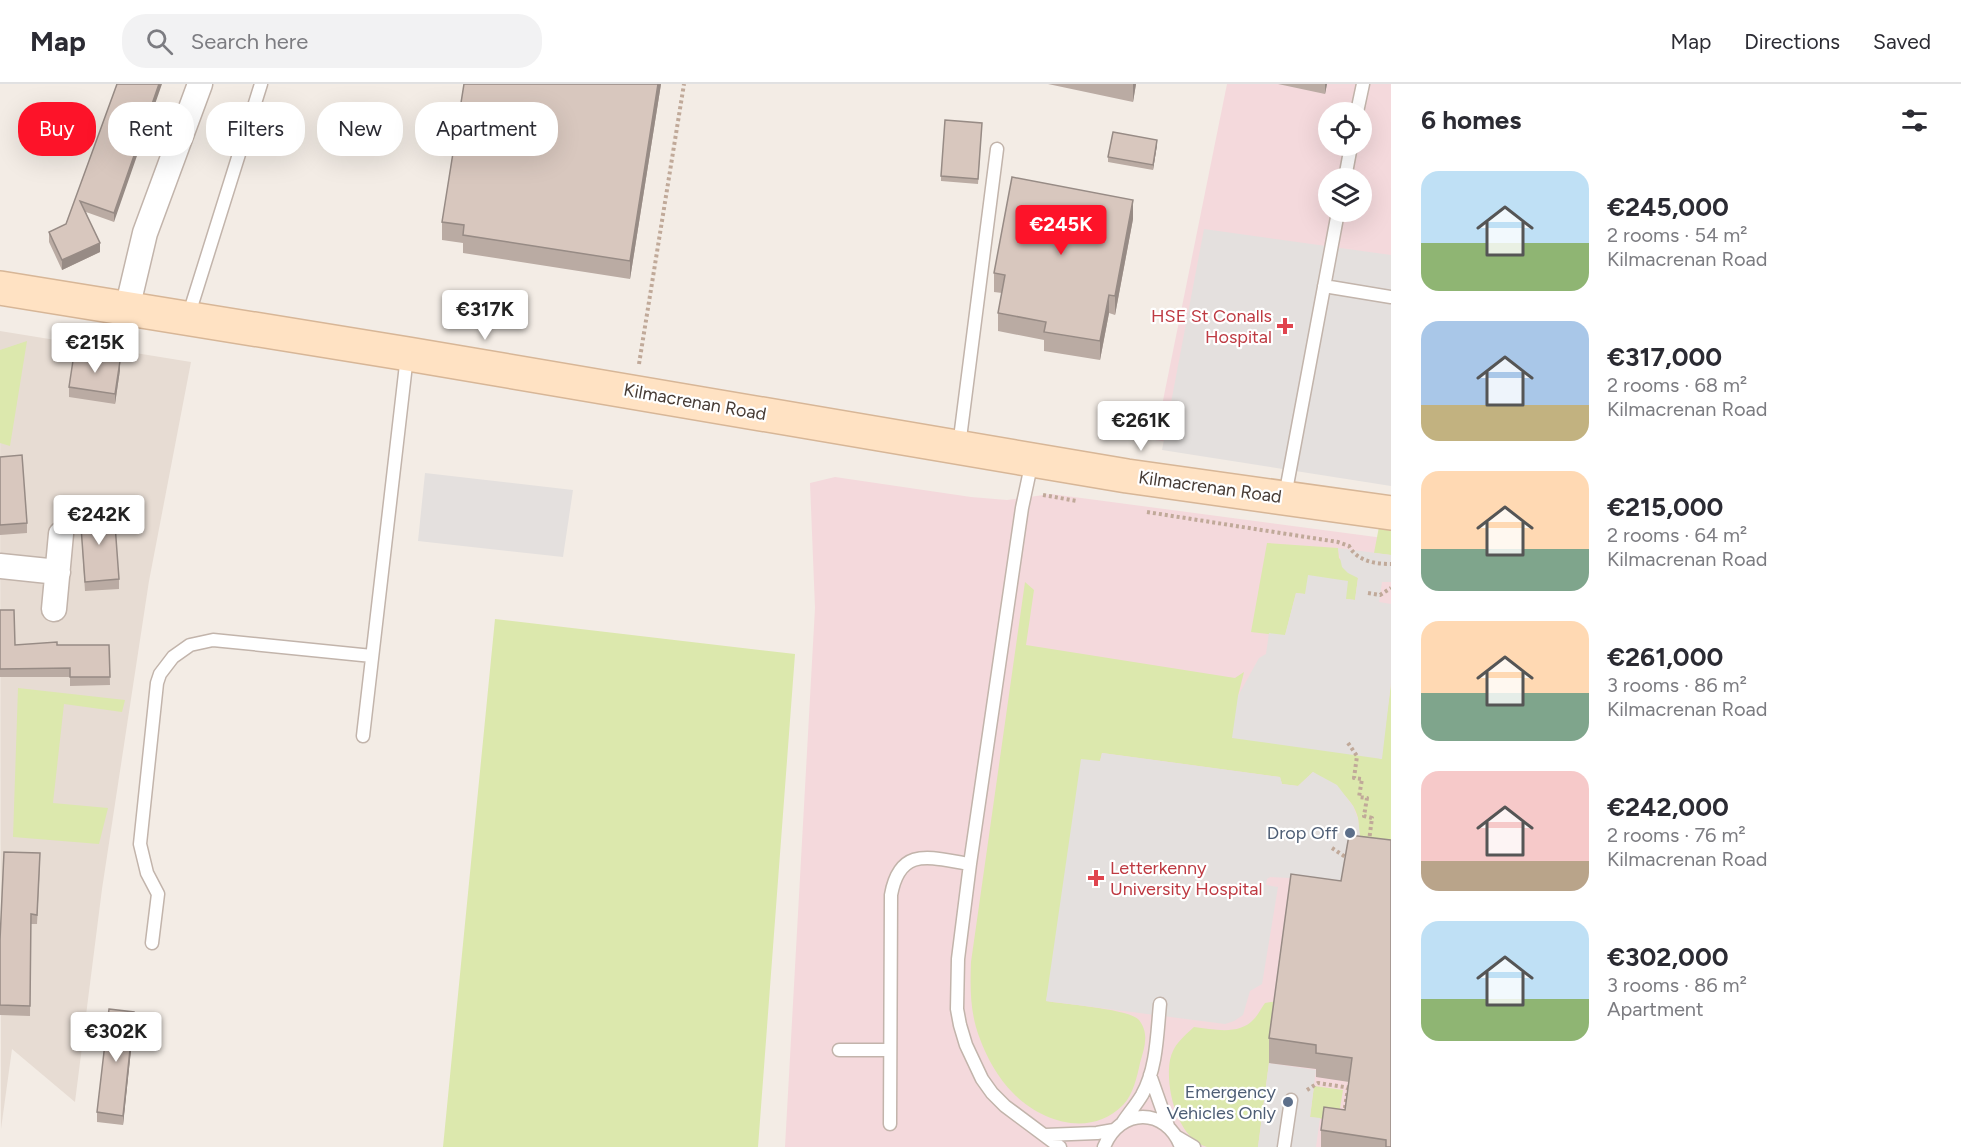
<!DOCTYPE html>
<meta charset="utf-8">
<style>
:root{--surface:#fff;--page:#f2f2f3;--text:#2b2b33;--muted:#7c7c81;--line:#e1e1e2;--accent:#fd1329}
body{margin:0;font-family:Figtree,sans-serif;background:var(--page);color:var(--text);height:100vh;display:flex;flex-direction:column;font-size:22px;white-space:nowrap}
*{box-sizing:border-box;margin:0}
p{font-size:20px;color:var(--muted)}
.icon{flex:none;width:33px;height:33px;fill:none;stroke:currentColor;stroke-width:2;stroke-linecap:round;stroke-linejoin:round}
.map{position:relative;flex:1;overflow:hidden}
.panel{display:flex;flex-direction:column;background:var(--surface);width:570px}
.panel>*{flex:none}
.banner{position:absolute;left:18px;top:18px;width:570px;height:54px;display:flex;gap:12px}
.tools{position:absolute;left:1318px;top:18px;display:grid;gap:12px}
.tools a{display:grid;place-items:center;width:54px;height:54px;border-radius:50%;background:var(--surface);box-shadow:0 6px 24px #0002;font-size:30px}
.price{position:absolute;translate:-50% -51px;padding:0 14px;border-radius:6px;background:#fff;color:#222;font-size:20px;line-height:39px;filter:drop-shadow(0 2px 3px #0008)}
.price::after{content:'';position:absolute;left:50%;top:36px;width:18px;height:14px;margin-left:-9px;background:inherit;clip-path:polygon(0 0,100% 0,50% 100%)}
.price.current{background:var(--accent);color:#fff}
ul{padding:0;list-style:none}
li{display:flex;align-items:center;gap:18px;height:150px;padding:0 30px}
li span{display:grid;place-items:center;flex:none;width:168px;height:120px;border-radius:18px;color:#555}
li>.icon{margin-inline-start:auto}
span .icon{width:72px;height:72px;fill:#fffc;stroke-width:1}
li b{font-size:26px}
h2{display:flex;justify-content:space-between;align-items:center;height:72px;padding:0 30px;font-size:26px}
.pill{padding:0 21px;border-radius:24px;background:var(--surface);box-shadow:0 6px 24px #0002;font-size:21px;line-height:54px}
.pill.current{background:var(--accent);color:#fff}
header{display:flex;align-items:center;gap:36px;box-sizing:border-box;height:84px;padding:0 30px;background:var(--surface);border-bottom:2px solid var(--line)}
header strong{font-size:28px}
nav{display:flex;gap:33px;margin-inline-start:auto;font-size:21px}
.search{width:420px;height:54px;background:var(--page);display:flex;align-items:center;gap:15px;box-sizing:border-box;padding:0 21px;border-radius:24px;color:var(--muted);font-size:22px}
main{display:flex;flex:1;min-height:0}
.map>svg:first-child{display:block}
</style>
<header>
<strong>Map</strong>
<div class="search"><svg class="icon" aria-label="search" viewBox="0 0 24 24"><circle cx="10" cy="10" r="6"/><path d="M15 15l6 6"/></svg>Search here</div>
<nav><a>Map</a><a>Directions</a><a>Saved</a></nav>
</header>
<main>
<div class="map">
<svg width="1391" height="1063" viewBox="0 0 1391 1063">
<rect width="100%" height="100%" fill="#f3ece5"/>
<path fill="#e7dcd3" d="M0,247L191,278L149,497L102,805L75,1018L12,965L1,1045Z"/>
<path fill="#f4d9dc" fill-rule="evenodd" d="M1227,0H1391V393L1155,356ZM1329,28H1362V62H1329ZM1329,94H1362V128H1329Z
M835,393L971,413L1007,416L1051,410L1391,455V1063H785L815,524L810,399Z"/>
<path fill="#dce8ad" d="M27,257L10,362L0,359V266Z
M1382,427L1391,429V471L1374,469Z
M1267,459L1338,464L1339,474L1358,494L1355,516L1296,509L1285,552L1251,548Z
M1025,498L1034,506L1026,561L1235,594L1244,588L1238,612L1381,675L1391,599V781L1354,776C1355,764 1360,746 1358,734C1353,712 1330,700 1313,688L1298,702L1282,700L1280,693L1102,669L1046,917C1063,920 1130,925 1139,936C1150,950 1144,964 1140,979C1137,993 1133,1011 1123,1021C1091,1054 1041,1038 1013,1009C998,994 987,974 980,955C970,930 970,904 971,878Z
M495,535L795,570L758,1063H443Z
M18,604L125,616L122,628L64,620L53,719L108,724L99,760L13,753Z
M1277,917L1258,1063C1246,1063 1217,1063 1207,1063C1177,1054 1165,1003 1170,976C1173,961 1183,953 1194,943C1213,945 1239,952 1254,935C1259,930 1261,924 1265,919Z
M1314,1002L1343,1006L1338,1037L1310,1033Z"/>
<path fill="#e4e0de" d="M1204,145L1391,171V402L1162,366Z
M425,389L573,406L563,473L418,457Z
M1338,464L1391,471V498H1382L1379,518L1391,520V599L1382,675L1232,654L1238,612L1259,574L1266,570L1269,549L1285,551L1296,509L1305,510L1308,491L1348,497L1346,515L1355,516L1358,494L1348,489L1342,483Z
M1102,669L1280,693L1282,700L1298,702L1313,688L1337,701L1353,722L1358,735L1360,751L1358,763L1343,794L1329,803L1300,810L1290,794L1270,793L1267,795L1266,801L1278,803L1262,900L1250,907L1243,931L1234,937L1225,940L1046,917L1081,675L1100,677Z
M1269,979L1316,986L1310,1033L1320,1034L1316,1063H1258Z"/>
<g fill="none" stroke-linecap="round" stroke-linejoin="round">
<defs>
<path id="lane" d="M1357,28L1363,0
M1345,94L1351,62
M1324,202L1391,213
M188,233L261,0
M959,362L997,65
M1032,377L1022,424L970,780L958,875L957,925L960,941L966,961L982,995L992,1009L1005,1022L1060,1063
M1285,412L1338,128
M363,652L407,272
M152,859L158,810L147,789L140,760L157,599L160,590L173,573L190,561L213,556L372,572
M839,966H890
M1150,991L1168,1042
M1123,1038C1129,1029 1136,1021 1142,1011C1157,984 1157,950 1160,920
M890,1040L891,811C900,761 931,774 970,780
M1045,1051L1097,1049L1114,1046
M1177,1053L1194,1063
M1104,1063C1120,1023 1166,1023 1181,1063
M1284,1063L1291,1016"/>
<path id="street" d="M127,225L145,149L200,0
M0,482L58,488
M54,525L61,450"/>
<path id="secondary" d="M0,204L408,270L1127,392L1391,429"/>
</defs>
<use href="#lane" stroke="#c2b4ab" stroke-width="15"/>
<use href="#street" stroke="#c2b4ab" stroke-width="27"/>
<use href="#secondary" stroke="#d7b697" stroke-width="36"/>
<path stroke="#c0a999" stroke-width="4" stroke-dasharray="3 3" stroke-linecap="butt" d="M639,280L684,0
M1043,411L1077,417
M1147,428L1338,458L1349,462C1357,477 1375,480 1391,480
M1368,509L1380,511L1391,504
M1348,659L1357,672L1354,694L1362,695L1359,713L1367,714L1364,732L1372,734L1369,757
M1332,764L1347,774
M1307,1006L1318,999L1351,1004
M1344,1030L1348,1004"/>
<use href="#lane" stroke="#fff" stroke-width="12"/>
<use href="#street" stroke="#fff" stroke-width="24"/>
<use href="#secondary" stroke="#ffe2c3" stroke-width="33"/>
</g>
<path fill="#baaba3" d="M117,0L114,138L86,128L100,168L62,186L49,158V148L66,140Z
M464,0H661L630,195L463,169V159L442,156V138Z
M1048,0H1136L1133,18Z
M1278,0H1327L1325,10Z
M982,39L978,100L941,97V92Z
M1157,61L1153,86L1108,78V73Z
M1133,135L1115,231L1109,229L1100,276L1044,267V256L998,247V229L1002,209L994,208V189Z
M120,286L115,320L69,313V303Z
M0,373L27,439V449L0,451Z
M80,429L119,495V505L85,507Z
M0,526L15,561H109L110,601L70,602V593H0Z
M40,779L37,840H31L30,932L0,931V856Z
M1341,797L1391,1063H1321V1046L1345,1026L1349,998L1316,993V985L1269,979V954Z
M134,938L123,1041L97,1038V1028Z"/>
<path fill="#978b85" d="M159,0H162L114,138V129Z
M658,0H661L630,195V177Z
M1133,0H1136L1133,18Z
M1325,0H1327L1325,10Z
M1157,56V61L1153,86V81Z
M1133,116V135L1115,231V212Z
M100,159V168L62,186V176Z
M1109,211V229L1100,276V257Z
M120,277V286L115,320V310Z
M134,928V938L123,1041V1032Z"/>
<path fill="#d8c7be" stroke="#978b85" stroke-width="1.5" d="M117,0H159L114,129L80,117L100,159L62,176L49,148L66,140Z
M464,0H658L630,177L463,151L464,141L442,138Z
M945,36L982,39L978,95L941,92Z
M1113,48L1157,56L1153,81L1108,73Z
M1012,93L1133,116L1115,212L1109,211L1100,257L1044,248L1046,238L998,229L1005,191L994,189Z
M74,270L120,277L115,310L69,303Z
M22,371L27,439L0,441V373Z
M114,427L119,495L85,498L80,429Z
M0,526H14L15,561L57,558V561H109L110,593H70V584L0,585Z
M1349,751L1391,756V1063H1386V1056L1321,1046L1324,1023L1345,1026L1352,974L1316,969V961L1269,954L1291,790L1341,797Z
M4,768L40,769L37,831L31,830L30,922L0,921V856Z
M109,925L134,928L123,1032L97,1028Z"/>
<g fill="#e0444e" stroke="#fff" stroke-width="2">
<path d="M1282 233h6v6h6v6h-6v6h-6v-6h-6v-6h6z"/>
<path d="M1093 785h6v6h6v6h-6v6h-6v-6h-6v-6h6z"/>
</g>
<g fill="#5c6f8a" stroke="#fff" stroke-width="2">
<circle cx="1350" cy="749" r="6"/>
<circle cx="1288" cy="1018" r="6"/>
</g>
<g text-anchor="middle" stroke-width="4.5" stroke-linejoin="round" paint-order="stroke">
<g font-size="18" fill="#be3a42" stroke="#fff" text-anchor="end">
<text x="1272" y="238">HSE St Conalls<tspan x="1272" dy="21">Hospital</tspan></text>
<text x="1110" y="790" text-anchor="start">Letterkenny<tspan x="1110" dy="21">University Hospital</tspan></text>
</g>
<g font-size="18" fill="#463b35" stroke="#fff">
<text transform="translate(695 318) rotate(10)" y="6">Kilmacrenan Road</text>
<text transform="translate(1210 403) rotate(8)" y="6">Kilmacrenan Road</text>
</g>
<g font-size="18" fill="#4e5e75" stroke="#fff" text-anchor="end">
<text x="1338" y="755">Drop Off</text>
<text x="1276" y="1014">Emergency<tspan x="1276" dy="21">Vehicles Only</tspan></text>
</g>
</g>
</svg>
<div class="tools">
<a><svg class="icon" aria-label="locate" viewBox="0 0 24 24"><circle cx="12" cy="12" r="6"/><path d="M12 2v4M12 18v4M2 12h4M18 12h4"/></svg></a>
<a><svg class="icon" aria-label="layers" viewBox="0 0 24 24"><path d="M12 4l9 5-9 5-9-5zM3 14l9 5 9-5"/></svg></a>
</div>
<b class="price current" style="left:1061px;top:172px">€245K</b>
<b class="price" style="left:485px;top:257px">€317K</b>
<b class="price" style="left:95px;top:290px">€215K</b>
<b class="price" style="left:1141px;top:368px">€261K</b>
<b class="price" style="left:99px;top:462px">€242K</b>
<b class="price" style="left:116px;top:979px">€302K</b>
<div class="banner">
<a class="pill current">Buy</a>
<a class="pill">Rent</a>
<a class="pill">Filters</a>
<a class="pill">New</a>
<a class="pill">Apartment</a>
</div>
</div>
<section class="panel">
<h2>6 homes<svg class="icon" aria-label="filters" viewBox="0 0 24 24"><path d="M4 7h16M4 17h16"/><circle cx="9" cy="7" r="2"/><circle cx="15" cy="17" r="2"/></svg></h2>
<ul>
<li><span style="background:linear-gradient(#bfe0f5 60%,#8fb573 0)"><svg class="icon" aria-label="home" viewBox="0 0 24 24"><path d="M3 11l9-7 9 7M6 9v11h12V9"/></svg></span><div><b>€245,000</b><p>2 rooms · 54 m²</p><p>Kilmacrenan Road</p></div></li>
<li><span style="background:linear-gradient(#a9c7e8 70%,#c2b280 0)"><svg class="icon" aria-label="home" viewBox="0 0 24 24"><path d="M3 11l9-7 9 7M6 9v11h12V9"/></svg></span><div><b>€317,000</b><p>2 rooms · 68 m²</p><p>Kilmacrenan Road</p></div></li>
<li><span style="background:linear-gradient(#ffd9b3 65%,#7fa58c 0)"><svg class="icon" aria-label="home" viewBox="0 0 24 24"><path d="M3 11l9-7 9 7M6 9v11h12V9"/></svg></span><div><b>€215,000</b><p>2 rooms · 64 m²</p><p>Kilmacrenan Road</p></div></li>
<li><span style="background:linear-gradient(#ffd9b3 60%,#7fa58c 0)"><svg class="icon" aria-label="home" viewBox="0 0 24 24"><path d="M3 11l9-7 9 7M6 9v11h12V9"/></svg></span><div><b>€261,000</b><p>3 rooms · 86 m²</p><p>Kilmacrenan Road</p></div></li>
<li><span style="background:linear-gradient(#f6c9c9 75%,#b9a48a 0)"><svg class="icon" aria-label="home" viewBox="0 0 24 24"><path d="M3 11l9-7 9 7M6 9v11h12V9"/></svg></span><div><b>€242,000</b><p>2 rooms · 76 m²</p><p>Kilmacrenan Road</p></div></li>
<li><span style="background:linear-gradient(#bfe0f5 65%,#8fb573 0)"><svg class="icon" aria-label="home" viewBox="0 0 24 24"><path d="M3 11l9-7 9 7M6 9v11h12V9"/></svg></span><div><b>€302,000</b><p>3 rooms · 86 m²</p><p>Apartment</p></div></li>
</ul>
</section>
</main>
